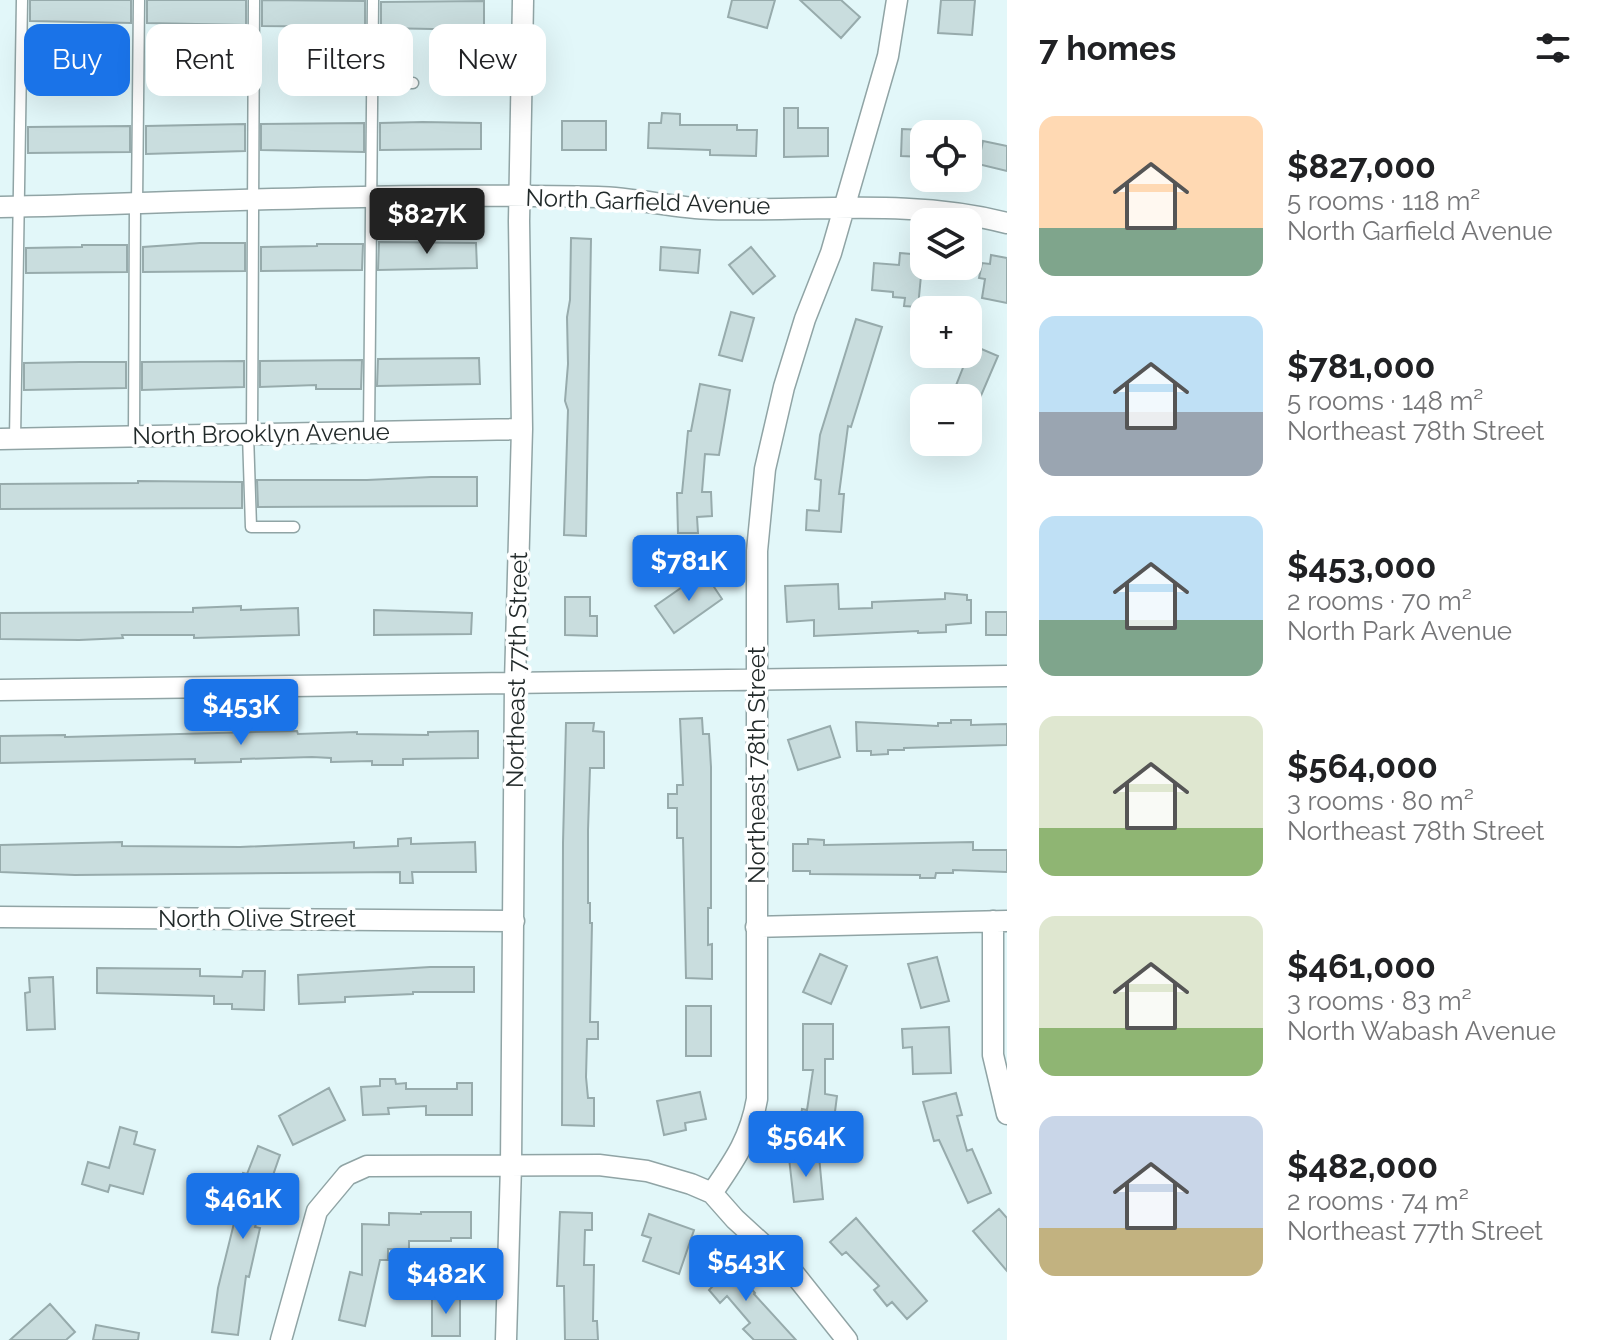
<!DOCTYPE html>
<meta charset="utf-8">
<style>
:root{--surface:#fff;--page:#f6f6f6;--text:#202124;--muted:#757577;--accent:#1a73e8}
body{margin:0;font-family:Raleway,sans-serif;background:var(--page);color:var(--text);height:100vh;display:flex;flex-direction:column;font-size:30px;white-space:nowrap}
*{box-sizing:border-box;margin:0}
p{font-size:26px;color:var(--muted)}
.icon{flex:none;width:44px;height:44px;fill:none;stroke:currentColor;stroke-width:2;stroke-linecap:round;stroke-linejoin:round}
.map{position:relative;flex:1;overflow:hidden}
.drawer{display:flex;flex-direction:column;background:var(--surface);width:600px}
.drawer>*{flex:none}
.hud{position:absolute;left:24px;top:24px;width:760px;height:72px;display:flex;gap:16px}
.tools{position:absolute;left:910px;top:120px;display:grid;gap:16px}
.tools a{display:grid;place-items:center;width:72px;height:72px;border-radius:16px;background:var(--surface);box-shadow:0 8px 32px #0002;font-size:40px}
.price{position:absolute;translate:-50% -68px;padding:0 18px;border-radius:8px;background:var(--accent);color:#fff;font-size:26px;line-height:52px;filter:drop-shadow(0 2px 4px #0008)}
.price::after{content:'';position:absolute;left:50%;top:48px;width:24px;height:18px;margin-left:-12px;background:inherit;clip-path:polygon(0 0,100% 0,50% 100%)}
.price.active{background:#222;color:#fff}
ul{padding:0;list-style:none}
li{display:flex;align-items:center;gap:24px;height:200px;padding:0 32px}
li span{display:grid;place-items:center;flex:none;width:224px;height:160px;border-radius:16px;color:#555}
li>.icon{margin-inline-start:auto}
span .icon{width:96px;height:96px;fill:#fffc;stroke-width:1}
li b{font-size:34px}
h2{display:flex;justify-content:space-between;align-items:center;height:96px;padding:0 32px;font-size:34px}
.chip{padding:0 28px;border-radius:16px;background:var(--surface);box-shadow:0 8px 32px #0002;font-size:28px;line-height:72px}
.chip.active{background:var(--accent);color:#fff}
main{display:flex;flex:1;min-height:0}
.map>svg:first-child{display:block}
</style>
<main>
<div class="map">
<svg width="1007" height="1340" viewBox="0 0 1007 1340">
<rect width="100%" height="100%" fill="#e2f7f9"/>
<path fill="#c9ddde" stroke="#97abac" stroke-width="2" d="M30,0H131V23L30,21Z
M147,0H246V25L147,23Z
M262,0L365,1V27L262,26Z
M732,0H775L767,28L728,17Z
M800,0H841L860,17L841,38Z
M941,0H975L972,35L938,33Z
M484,1V30L381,28V2Z
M784,108H798V128H828V156L784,157Z
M662,113L680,114V125H737V130H757L756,156L710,155V150L648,148L649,123H661Z
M562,121H606V150H562Z
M423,122L481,123V149L380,150V123Z
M364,123V152L261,150V124Z
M245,124V151L146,154V126Z
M130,126V152L28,153V127Z
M902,129L924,130V157L901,156Z
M983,141L1007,146V171L978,164Z
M571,238L591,239L586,536L564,535L568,410L565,401L568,364L567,317L570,300Z
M379,242L476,243L477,268L378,270Z
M200,243H245V271L143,272V247Z
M317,244H363L362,270L261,271V247L317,246Z
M82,245H127V272L26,273V248L82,247Z
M661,247L700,250L698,273L660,270Z
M751,247L775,276L753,294L729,265Z
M900,253L923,255L918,307L904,306L905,298L893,297V292L872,290L874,263L899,265Z
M991,255L1007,258V303L982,298L985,279L979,278L982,263L990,264Z
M731,312L754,318L742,361L719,355Z
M856,319L882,327L851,427L848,426L839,494H844L841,532L806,530L807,510L819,511L821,480L815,479L820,435Z
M972,345L998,356L980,398L955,388Z
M479,358L480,384L377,386L378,359Z
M362,360L361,389H316V385L260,387V361Z
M244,361V387L142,390V362Z
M80,362H126V388L24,390V363Z
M700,384L730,390L719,455L705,454L702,492H711L712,516L697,517L698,533H678L677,493H682L688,431H691Z
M431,477H477V506L258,507L257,480H367Z
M138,481L242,482V508L0,509V484L138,483Z
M704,572L722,599L674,633L655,606Z
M838,584L839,609L872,608V602L945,599V593L967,595V600H971V623L946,625V632L918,633V631L814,636V620L787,622L785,586Z
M565,597H590V616H597V636L565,635Z
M241,606V610L298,608L299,635L194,638V635H122L123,638L79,640L0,639V613L193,612V608Z
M374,610L472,613L471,634L374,635Z
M986,612H1007V635H986Z
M702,718L703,734H709L711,767V908H708V945L712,944V979L686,978L683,838H677V808H668V794H677V785H683L680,719Z
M951,720H971V725L1007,724V745L904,748V750H888V754L871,755V751H857L856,722L938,726V723H951Z
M566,723H594L593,731L604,732V768H590L588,830V903H590V923H592L590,1022H598V1039H587L586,1077L588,1098H594V1126L562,1125L563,843Z
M830,726L840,757L798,770L788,740Z
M297,731L298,734L357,732V734L428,735V732L478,731V758L403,759V765H372V761L331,762V758L312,757L241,759V762L195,763V759L0,763V736L65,735V737Z
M411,838V844L475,842L476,872H412L413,883H400V872L75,875L0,872V845L122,842V846L240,847L354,842V848L398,846V839Z
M808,839L824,840V845L973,842V850H1007V872L953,870V873H936L935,878H920V875L810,874V871H793V844H808Z
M820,954L847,966L831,1004L803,992Z
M937,957L949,1001L921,1008L908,964Z
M430,967H474V992H413V994L345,997V1002L299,1004L298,975Z
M97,968L200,969V976L242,977L243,971H265L264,1010L232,1009V1004H214V996L97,993Z
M53,977L55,1029L27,1030L25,993L30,992L29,978Z
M686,1006H711V1056H686Z
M803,1024H833V1059H825V1094L837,1096L832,1135L799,1130L802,1109L807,1110L813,1070H803Z
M949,1027L951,1073L913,1074L912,1047L903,1048L902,1029Z
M380,1079H395L396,1084L406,1083V1089H457V1083H472V1115H426V1106L388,1108L389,1114L363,1115L361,1087L380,1086Z
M329,1088L345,1120L293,1145L279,1116Z
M700,1092L706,1119L685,1123L686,1130L664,1135L657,1101Z
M956,1093L962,1115L957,1116L967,1151L972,1149L991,1193L968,1203L939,1140L934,1141L923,1102Z
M120,1127L137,1132L134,1144L155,1150L143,1194L110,1185L108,1192L82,1184L88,1162L109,1168Z
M258,1146L280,1155L255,1227L260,1228L249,1277L246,1276L238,1335L212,1332L218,1288L238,1207L231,1204L243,1173L247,1174Z
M819,1156L823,1199L794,1202L789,1158Z
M999,1209L1007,1218V1271L973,1231Z
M421,1212H471V1238H451V1241H409V1249H388V1260H380L365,1326L339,1320L350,1272L362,1275V1224L389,1225V1213L421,1214Z
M560,1212L592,1213V1230H585L584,1265H594L593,1321H597L598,1340H565L564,1286H557Z
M649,1214L694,1230L679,1274L643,1261L651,1238L642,1235Z
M856,1218L927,1301L907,1319L892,1302L887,1306L874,1290L879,1286L846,1252L842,1255L830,1242Z
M725,1258L755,1293L754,1294L796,1340H754L743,1329L750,1323L727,1296L720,1303L709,1290L712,1287L704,1277Z
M432,1296H460V1336H432Z
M50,1304L75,1332L66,1340H10Z
M96,1325L139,1333L138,1340H93Z"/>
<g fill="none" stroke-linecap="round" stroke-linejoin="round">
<defs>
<path id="lane" d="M327,83H413
M137,204L139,0
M369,432L373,0
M248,434L251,527H294
M252,434L254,0
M134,437L135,204
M15,439L22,0"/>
<path id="street" d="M0,207C199,202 399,192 598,197C637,198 674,208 712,209C811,212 910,198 1007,223
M0,439L522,429
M0,690L1007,676
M0,917L514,921
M993,921V1055L1007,1114
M756,927L1007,921
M712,1193C734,1161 750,1139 757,1099V551L765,469L784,387L805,319L831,253L888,56L897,0
M281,1340L317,1211L347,1175L367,1166L599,1165L647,1171L691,1184L712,1193L735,1219L792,1271L847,1340
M506,1340L511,1165L515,682L522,429L519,221L523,0"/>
</defs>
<use href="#lane" stroke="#90a4a5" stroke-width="13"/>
<use href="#street" stroke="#90a4a5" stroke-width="23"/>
<use href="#lane" stroke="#fff" stroke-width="10"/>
<use href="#street" stroke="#fff" stroke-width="20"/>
</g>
<g text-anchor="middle" stroke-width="7" stroke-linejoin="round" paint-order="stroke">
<g font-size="24" fill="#222a2a" stroke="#fff">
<text transform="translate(648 202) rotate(2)" y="8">North Garfield Avenue</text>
<text transform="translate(261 434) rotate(-1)" y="8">North Brooklyn Avenue</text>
<text transform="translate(517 670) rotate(-89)" y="8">Northeast 77th Street</text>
<text transform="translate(757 765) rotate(-90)" y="8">Northeast 78th Street</text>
<text x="257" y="927">North Olive Street</text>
</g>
</g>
</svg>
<div class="tools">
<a><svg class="icon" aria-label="locate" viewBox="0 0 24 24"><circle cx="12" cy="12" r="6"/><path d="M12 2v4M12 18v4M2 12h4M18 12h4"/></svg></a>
<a><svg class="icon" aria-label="layers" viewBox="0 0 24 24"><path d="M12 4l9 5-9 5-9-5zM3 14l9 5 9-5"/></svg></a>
<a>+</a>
<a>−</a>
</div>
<b class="price active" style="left:427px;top:256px">$827K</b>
<b class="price" style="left:689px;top:603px">$781K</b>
<b class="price" style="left:241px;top:747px">$453K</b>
<b class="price" style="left:806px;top:1179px">$564K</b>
<b class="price" style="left:243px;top:1241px">$461K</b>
<b class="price" style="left:746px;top:1303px">$543K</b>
<b class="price" style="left:446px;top:1316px">$482K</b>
<div class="hud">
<a class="chip active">Buy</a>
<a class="chip">Rent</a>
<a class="chip">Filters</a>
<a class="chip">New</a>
</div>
</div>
<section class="drawer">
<h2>7 homes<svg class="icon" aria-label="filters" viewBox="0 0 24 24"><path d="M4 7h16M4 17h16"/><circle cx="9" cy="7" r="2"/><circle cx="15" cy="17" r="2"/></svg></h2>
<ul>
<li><span style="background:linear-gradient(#ffd9b3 70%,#7fa58c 0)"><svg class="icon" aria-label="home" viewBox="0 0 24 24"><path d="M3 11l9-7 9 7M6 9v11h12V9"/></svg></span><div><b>$827,000</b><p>5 rooms · 118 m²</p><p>North Garfield Avenue</p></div></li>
<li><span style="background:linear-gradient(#bfe0f5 60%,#9aa5b1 0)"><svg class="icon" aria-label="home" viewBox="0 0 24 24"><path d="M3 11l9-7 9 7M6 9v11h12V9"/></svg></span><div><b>$781,000</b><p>5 rooms · 148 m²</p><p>Northeast 78th Street</p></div></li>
<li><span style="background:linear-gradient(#bfe0f5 65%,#7fa58c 0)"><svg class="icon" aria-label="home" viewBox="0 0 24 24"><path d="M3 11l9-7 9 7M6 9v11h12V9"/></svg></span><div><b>$453,000</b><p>2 rooms · 70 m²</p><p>North Park Avenue</p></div></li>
<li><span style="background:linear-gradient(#dfe7d0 70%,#8fb573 0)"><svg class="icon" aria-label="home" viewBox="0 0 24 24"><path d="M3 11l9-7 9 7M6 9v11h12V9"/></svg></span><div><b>$564,000</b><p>3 rooms · 80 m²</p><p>Northeast 78th Street</p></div></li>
<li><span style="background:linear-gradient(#dfe7d0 70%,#8fb573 0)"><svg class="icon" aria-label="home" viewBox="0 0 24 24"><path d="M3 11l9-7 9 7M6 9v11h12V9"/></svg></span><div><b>$461,000</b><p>3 rooms · 83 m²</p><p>North Wabash Avenue</p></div></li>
<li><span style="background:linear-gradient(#c9d6e8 70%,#c2b280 0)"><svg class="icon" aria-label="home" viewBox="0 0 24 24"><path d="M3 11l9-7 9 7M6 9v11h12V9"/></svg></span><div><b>$482,000</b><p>2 rooms · 74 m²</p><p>Northeast 77th Street</p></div></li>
</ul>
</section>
</main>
